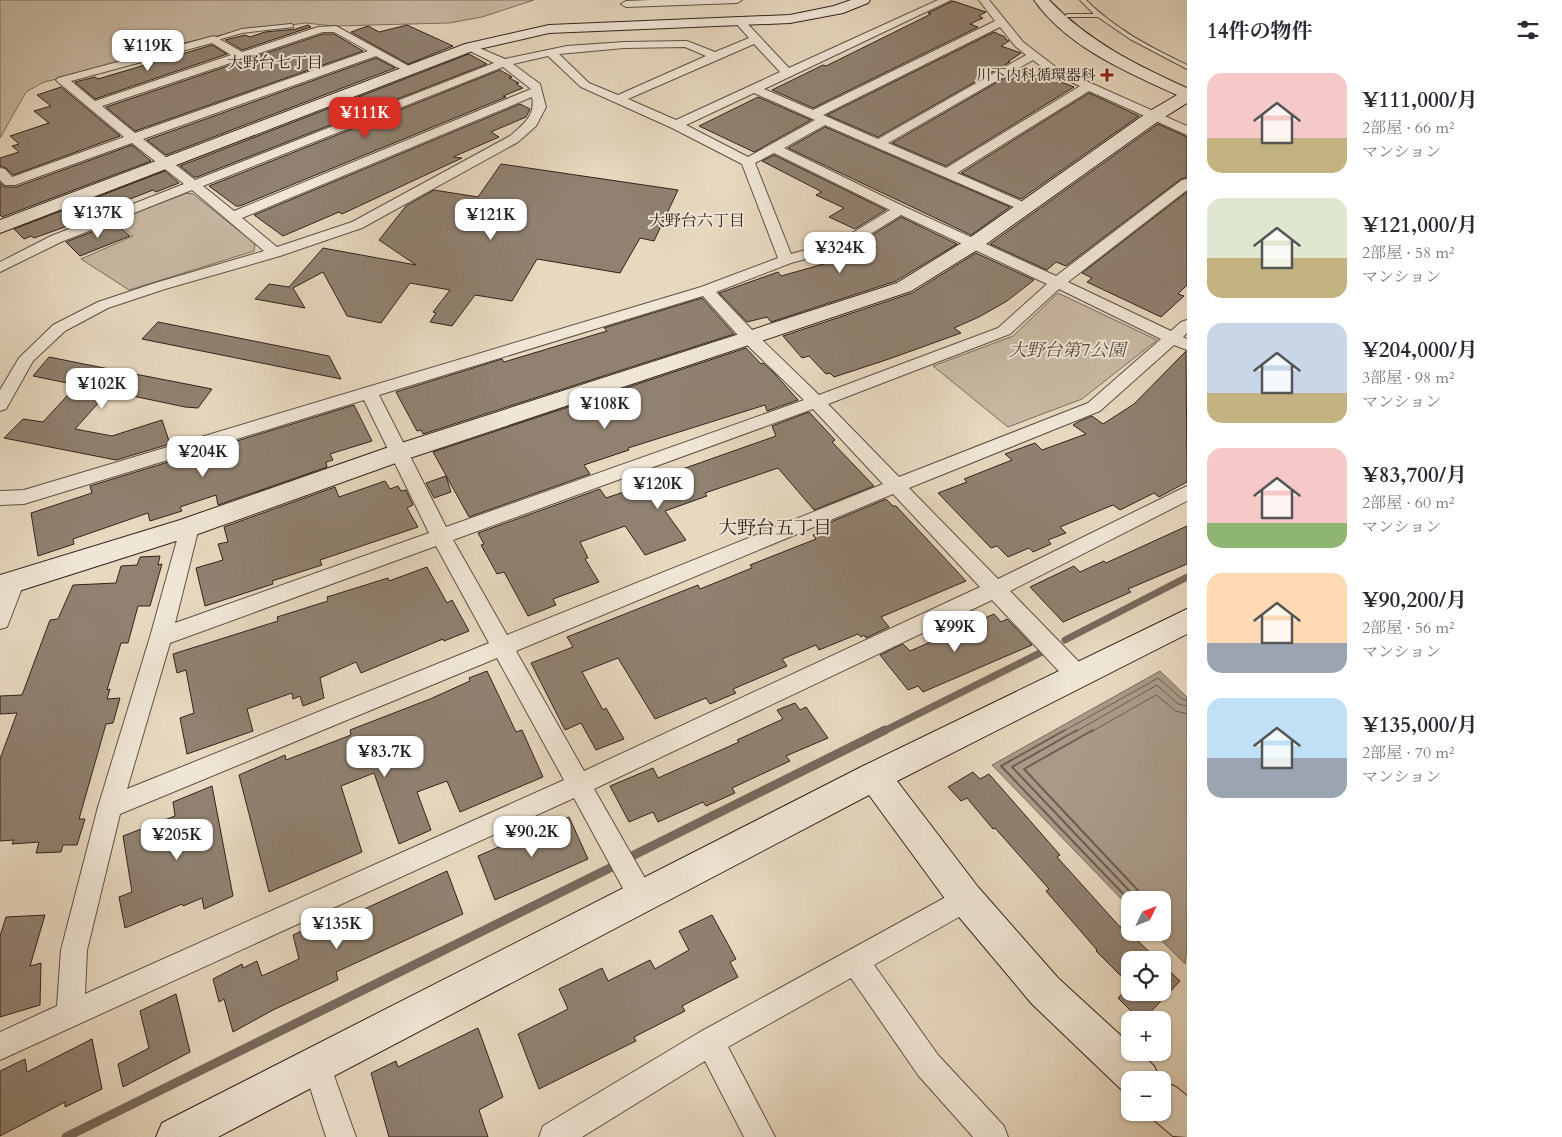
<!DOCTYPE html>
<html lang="ja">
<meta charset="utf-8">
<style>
:root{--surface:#fff;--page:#f7f7f7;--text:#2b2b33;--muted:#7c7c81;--accent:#d93025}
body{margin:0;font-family:Cardo,"Noto Serif JP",serif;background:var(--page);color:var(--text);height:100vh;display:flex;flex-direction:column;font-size:19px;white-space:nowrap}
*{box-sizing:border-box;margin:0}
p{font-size:16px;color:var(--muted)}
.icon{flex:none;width:28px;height:28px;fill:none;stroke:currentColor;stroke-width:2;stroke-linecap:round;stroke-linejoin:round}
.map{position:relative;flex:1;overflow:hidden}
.side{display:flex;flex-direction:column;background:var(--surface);width:375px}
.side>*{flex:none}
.needle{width:32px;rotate:47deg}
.tools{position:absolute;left:1121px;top:891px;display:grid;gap:10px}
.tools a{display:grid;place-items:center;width:50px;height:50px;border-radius:10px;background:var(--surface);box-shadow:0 1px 4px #0004;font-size:25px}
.price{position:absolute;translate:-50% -42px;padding:0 11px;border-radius:10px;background:#fff;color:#222;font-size:16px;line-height:32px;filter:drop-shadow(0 1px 2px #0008)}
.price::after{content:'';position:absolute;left:50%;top:30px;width:15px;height:11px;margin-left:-8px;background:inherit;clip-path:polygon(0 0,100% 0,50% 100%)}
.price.current{background:var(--accent);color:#fff}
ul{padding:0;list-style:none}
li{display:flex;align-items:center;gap:15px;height:125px;padding:0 20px}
li span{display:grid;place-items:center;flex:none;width:140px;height:100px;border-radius:15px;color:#555}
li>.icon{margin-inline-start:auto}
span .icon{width:60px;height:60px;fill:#fffc;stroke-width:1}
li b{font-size:21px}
h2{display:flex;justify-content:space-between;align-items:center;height:60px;padding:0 20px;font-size:21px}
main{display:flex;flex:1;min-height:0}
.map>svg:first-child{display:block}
</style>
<main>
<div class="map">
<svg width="1187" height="1137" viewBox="0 0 1187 1137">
<rect width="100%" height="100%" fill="#e7d8bf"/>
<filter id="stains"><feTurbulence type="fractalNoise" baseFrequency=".004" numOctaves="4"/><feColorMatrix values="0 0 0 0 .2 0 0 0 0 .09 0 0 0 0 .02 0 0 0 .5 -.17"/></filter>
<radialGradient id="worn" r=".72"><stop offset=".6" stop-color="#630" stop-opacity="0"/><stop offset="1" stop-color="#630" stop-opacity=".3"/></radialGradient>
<path fill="#c8b9a3" stroke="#7c6e60" d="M0,0H534L482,17L449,23L334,26L305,23L221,35L174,45L108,67L44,82L26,92L0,138Z
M187,193L193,194L253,242L255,245L254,251L129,290L81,259L133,236L115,220Z
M1058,293L1157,340L1082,399L1008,427L933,366L1013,336Z"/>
<path fill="#a99a88" stroke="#796a5d" d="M1160,671L1187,697V948L1185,964L1154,933L1162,932V900H1130V908L992,765Z"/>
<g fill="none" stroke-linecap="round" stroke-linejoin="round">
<path stroke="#6d5e52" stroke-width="1" d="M1062,732L1158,678L1182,699L1187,700
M1075,732L1157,685L1178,704L1187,706
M1091,732L1156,695L1176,711L1187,714"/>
<path stroke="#6d5e52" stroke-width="2" d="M1065,730L1001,766L1130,901
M1077,730L1012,767L1138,900
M1093,730L1024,769L1147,900"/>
<path stroke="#796a5d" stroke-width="7" d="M1065,640L1187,577
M882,732L1048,649"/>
<path stroke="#796a5d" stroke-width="9" d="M634,855L885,730
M66,1137L614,866"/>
</g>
<path fill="#908171" stroke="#31231c" d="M953,1L986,12L979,16L983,18L970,24L978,27L813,108L772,90L823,65L826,66L931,14L928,13Z
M308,25L311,27L242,50L225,40L245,35L250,37L265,32L296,29Z
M407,25L453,46L408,64L351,32L368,26L379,32Z
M994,32L1005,37V39L1009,41L1001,46L1021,53L1008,62H1010L878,137L827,115Z
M323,34H334L363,51L135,131L106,107Z
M212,45L227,54L95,99L75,82L95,77L98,79Z
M469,54L487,64L197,177H194L180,166Z
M376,58L395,68L166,155L147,140Z
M1024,67L1074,87L946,166L892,143Z
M500,70L512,77L509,78L519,83L516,84L523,88L503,96L506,97L240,206H236L209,186Z
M61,87L120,136L13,175L6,168L0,166V158L19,152L12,146L19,144L10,136L49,123L34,111L51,106L37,95Z
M1089,93L1139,116L1021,199L961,173Z
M758,97L811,120L754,152L699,126Z
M520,104L530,109L526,117L491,132L499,137L453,157L462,158L342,214L339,212L283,236L254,215Z
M1158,124L1187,137V177L1181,179L1066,266L1056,262L1047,270L990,244Z
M825,127L1010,207L971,235L788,148Z
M132,145L151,161L2,217L0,215V183L5,187H16Z
M774,155L886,210L855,229L829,217L844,208L816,195L822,192L762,161Z
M501,164L678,190L654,241L640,238L620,273L537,259L512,301L475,295L452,326L430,322L436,313L433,312L450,290L410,283L381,323L347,316L323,272L293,288L305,308L255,299L269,284L289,287L323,248L416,265L379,240L406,206L434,190L478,197Z
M165,171L179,183L156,192L153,190L102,210L104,213L34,238L31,236L24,239L14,229Z
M1187,192V285L1178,294L1184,296L1161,317L1087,282L1092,278L1082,273Z
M901,217L957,244L896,281L771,322L767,317L747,322L719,293L778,272L781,276L831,262L829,261L876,240L869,237Z
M115,223L130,236L80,256L66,242Z
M976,253L1034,280L1007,301L979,317L954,328L961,333L889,359L834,377L830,373L826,374L809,356L802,358L783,336L912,293Z
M702,298L734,334L423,434L421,430L417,431L396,392L502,359L504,362L607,331L604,328Z
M158,322L329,356L341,379L142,339Z
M746,348L761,364L763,363L774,373L798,400L767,411L765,405L628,448L629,450L584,465L590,474L469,517L433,452Z
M1186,351L1187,482L1159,497L1154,493L1120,510L1113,505L1060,527L1066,533L1048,540L1051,544L1033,552L1029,548L1008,557L997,546L991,548L938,493L967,482L964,479L1012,460L1005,454L1035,443L1042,450L1086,434L1073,425L1080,421L1092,416L1103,424L1134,404Z
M49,357L99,367L212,389L198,408L185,407L109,391L75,429L112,436L162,420L170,444L116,460L4,438L23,419L43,422L77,385L33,376Z
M354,405L372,441L330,454L333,460L326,462L327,467L218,505L216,495L180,507L182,511L150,521L148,513L73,539L74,544L38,556L31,513L92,493L90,486Z
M809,412L835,440L832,442L874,486L814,510L778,468L705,493L707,496L665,511L686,540L645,555L625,526L580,542L588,558L585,559L599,582L553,599L556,605L528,616L504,572L497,574L481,545L484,544L478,533L600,489L606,498L642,486L640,484L776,436L772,426Z
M446,476L451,492L434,498L426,483Z
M385,481L390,489L398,486L401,491L406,490L413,505L407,508L418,527L320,560L322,565L272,581L273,584L205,606L196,568L223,560L218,544L228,542L224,527L335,487L339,497Z
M886,499L893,506H896L966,581L881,617L889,627L866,638L864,635L861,637L858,634L819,650L816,645L782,659L787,666L733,689L736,693L710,704L706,698L655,719L618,658L582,672L603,710L606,708L624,739L596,750L581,723L565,730L531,663L573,647L567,637L698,585L700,589L752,568L750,565L816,539L813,535L830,529L826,524Z
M1187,526V564L1128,589L1131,592L1063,622L1030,587L1074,566L1080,572L1104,561L1106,563Z
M160,556L158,565L162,564L150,606H138L128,643H121L107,690L110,689L107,699L120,698L113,723L106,724L79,819H85L77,845H63L61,852L36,853L39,842L12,844L14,840L0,841V759L17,713L0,714V696L22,695L50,620L58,619L73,585L116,583L121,566L137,565L140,557Z
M427,567L447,603L452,600L469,631L444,641L443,639L361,673L356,662L320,678L324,698L303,706L300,696L293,699L292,693L247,709L253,731L187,754L180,718L194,713L186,670L177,673L173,654L278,621L277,617L328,601L327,597L388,578L389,581Z
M994,614L1001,622L1007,619L1032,645L923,692L918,686L908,690L880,655L903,644L910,651Z
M487,671L516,732L522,730L543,777L460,812L447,781L417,792L431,830L399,844L374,773L341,786L362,852L269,892L239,775L285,755L286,760L351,735L350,730L430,699L470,681L469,678Z
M795,703L800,710L806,707L828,738L786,756L790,761L732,788L735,793L706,806L703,802L658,822L653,812L629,822L610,786L653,768L658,778L739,742L737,740L783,719L777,710Z
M973,772L980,779L989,774L1060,855L1057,857L1120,927L1122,926L1158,960H1130V985L1096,951L1097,950L1046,891L1049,889L995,828L993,829L967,798L961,801L948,787Z
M212,786L233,896L204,909L202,898L183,906L182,904L125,928L119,897L132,892L123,836L175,816L173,802Z
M569,817L588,859L495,900L478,856Z
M447,871L463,914L336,972L338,980L273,1010L233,1032L224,999L219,1002L213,979L242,964L243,968L257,961L262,976L299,959L293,935L322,922L323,928Z
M45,915L30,966L41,963L40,1005L0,1017V936L6,917Z
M712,915L736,959L730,962L738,977L682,1006L685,1011L634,1037L636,1041L539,1089L518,1034L568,1009L559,989L602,968L608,981L650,960L655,969L689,950L679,931Z
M1162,964L1180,981L1143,1020H1140L1118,998L1130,986V992H1162Z
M176,994L190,1052L123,1087L118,1064L149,1048L140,1011Z
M478,1028L503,1097L479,1110L488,1137H389L371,1073L396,1061L398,1067Z
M92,1039L102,1089L65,1107V1102L0,1136V1071L25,1059L27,1072Z"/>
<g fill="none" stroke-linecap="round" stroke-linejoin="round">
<defs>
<path id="lane" d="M1080,0H1086C1115,29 1150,47 1187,65V69L1130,39L1098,17H1066V15L1068,14H1094Z
M291,24L293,25V27L242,33L214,41L211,39L242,29Z"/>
<path id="street" d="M651,0H742L737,3L626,7L621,4L626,1Z
M938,0H951L764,89L813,110L995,21L979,0H989L1023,42L1057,68L1187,126V135L1089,91L957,173L1028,204L1030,207L1028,210L1023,211L825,125L784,148L905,207L1056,276L1182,180L1187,179V190L1068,282L1171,331L1181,322L1187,320V333L1183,337L1187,339V350L1174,345L1100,411L909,488L998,579L1187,486V501L1010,591L1086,669L1089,676L1086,683L1078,685L1070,683L992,600L594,789L650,887L654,896L650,905L641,909L632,905L574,798L0,1060V1032L57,1006L61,950L98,807L150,637L182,522L189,520L196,522L199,527L175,623L429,533L364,400L24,504L0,505V491L24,490L701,287L778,258L742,164L672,128L581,87L548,56L513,64L540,84L546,107L536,126L518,142L362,228L280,256L165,289L108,308L65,331L33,361L6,409L0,411V390L19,358L53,325L98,302L155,283L264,251L192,190L61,242L0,272V262L51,236L184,184L132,143L15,185H5L0,180V168L5,169L12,177L124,137L58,82L56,80L58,78L214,36L242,52L318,27L336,26L416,70L410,73L406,72L376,56L143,139L195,180L494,63L466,49L464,47L470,44L505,59L567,46L624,42L687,41L715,52L749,38L735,22L740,19L744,20L789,68ZM1000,27L1015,46L1026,55L878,139L823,115ZM323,32H334L368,51L135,133L102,106ZM212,43L231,55L95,101L71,81ZM754,44L780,72L676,120L628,99ZM685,47L706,56L618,95L589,83L559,54L624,48ZM1033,60L1049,72L1080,86L946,168L888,143ZM503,67L531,89L234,211L203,186ZM754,93L815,120L748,157L686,125ZM532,97C536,116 522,125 510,136L352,222L277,247L242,218ZM774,153L890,210L839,241L791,254L755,163ZM901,215L1047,284L998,328L819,395L755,333L716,292L791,263L849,247ZM1059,289L1161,339L1088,403L899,477L828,404L1010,334ZM703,296L743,341L804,400L446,527L379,395ZM813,409L883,484L507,635L453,540ZM893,494L980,587L584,771L516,651ZM436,546L489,643L127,789L170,643ZM497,658L564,780L85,994L87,950L120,814Z
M14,575L21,577L24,583L7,627L0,629V593L7,577Z
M966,886L975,890L979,899L975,908L874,965L938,1055L1004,1126L1008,1137H973L918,1075L851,978L728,1047L775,1137H744L705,1061L582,1137H539L543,1126L700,1032Z
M317,1052L327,1056L356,1137H326L303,1066L307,1056Z"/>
<path id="secondary" d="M851,0H870L868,3L843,13L790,23L549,33L475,50L0,233V220L465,44L549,25L790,15L834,6Z
M1034,0H1049C1088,41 1136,65 1187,88V103L1160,120L982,247L911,291L407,459L198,534L0,597V575L180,520L389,447L897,283L968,239L1148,112L1177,95C1127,72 1067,47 1034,0Z
M1187,609V634L897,781L978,887L1058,978L1130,1044V1052H1139L1154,1066L1160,1080H1130V1096L1126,1094L1032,1004L954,911L869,795L218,1137H156L162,1123L863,766Z
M1162,1081L1176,1087L1187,1096V1137L1173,1136L1148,1115L1147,1112H1162Z"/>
</defs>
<use href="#lane" stroke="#5e5045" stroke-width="2"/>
<use href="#street" stroke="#5e5045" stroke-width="2"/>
<use href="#secondary" stroke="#31231c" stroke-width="2"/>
<use href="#lane" fill="#efe6d5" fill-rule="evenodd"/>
<use href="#street" fill="#efe6d5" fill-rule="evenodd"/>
<use href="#secondary" fill="#efe6d5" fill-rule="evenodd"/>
</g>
<path fill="#8f2418" stroke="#efe6d5" stroke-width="2" d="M1104.5 67.5h5v5h5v5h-5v5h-5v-5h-5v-5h5z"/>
<g text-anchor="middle" stroke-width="4" stroke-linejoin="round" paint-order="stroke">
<g font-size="15" fill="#31231c" stroke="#efe6d5" text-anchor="end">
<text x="1096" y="80">川下内科循環器科</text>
</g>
<g font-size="16" fill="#31231c" stroke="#efe6d5">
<text x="275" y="68">大野台七丁目</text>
<text x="697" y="226">大野台六丁目</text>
</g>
<g font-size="18" font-style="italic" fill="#57483e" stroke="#efe6d5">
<text x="1067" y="356">大野台第7公園</text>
</g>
<g font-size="19" fill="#31231c" stroke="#efe6d5">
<text x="775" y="534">大野台五丁目</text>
</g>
</g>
<rect width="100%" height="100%" filter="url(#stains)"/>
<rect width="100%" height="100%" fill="url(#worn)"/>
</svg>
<div class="tools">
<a><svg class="needle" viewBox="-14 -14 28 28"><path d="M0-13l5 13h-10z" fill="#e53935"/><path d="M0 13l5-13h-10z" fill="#7c7c81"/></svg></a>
<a><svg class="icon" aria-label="locate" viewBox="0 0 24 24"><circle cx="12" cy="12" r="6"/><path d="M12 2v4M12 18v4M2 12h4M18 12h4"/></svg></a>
<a>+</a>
<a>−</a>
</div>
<b class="price" style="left:148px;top:72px">¥119K</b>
<b class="price current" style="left:365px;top:139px">¥111K</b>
<b class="price" style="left:98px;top:239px">¥137K</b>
<b class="price" style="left:491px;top:241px">¥121K</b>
<b class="price" style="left:840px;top:274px">¥324K</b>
<b class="price" style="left:102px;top:410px">¥102K</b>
<b class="price" style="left:605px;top:430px">¥108K</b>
<b class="price" style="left:203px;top:478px">¥204K</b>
<b class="price" style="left:658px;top:510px">¥120K</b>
<b class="price" style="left:955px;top:653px">¥99K</b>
<b class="price" style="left:385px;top:778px">¥83.7K</b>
<b class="price" style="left:532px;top:858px">¥90.2K</b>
<b class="price" style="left:177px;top:861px">¥205K</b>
<b class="price" style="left:337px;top:950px">¥135K</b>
</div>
<section class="side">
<h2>14件の物件<svg class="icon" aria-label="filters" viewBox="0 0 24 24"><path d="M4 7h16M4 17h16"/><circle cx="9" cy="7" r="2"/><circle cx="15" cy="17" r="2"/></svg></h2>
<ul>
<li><span style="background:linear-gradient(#f6c9c9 65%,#c2b280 0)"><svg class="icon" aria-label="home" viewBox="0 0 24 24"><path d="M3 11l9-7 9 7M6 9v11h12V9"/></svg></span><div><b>¥111,000/月</b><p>2部屋 · 66 m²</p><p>マンション</p></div></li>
<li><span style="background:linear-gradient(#dfe7d0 60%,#c2b280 0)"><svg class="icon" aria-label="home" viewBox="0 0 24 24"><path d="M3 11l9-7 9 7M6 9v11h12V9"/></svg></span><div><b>¥121,000/月</b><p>2部屋 · 58 m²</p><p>マンション</p></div></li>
<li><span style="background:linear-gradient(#c9d6e8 70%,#c2b280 0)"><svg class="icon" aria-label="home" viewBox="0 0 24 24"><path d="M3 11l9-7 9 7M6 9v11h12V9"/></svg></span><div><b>¥204,000/月</b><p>3部屋 · 98 m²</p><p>マンション</p></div></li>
<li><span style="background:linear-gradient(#f6c9c9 75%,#8fb573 0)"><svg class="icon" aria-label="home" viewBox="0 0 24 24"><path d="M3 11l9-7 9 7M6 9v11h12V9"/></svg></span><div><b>¥83,700/月</b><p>2部屋 · 60 m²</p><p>マンション</p></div></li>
<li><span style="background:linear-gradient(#ffd9b3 70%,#9aa5b1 0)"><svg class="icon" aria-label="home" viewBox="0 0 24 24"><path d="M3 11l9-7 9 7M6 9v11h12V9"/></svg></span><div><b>¥90,200/月</b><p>2部屋 · 56 m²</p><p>マンション</p></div></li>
<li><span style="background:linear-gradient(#bfe0f5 60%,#9aa5b1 0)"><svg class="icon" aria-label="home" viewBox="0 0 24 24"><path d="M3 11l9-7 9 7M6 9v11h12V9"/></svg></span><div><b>¥135,000/月</b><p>2部屋 · 70 m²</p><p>マンション</p></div></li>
</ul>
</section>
</main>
